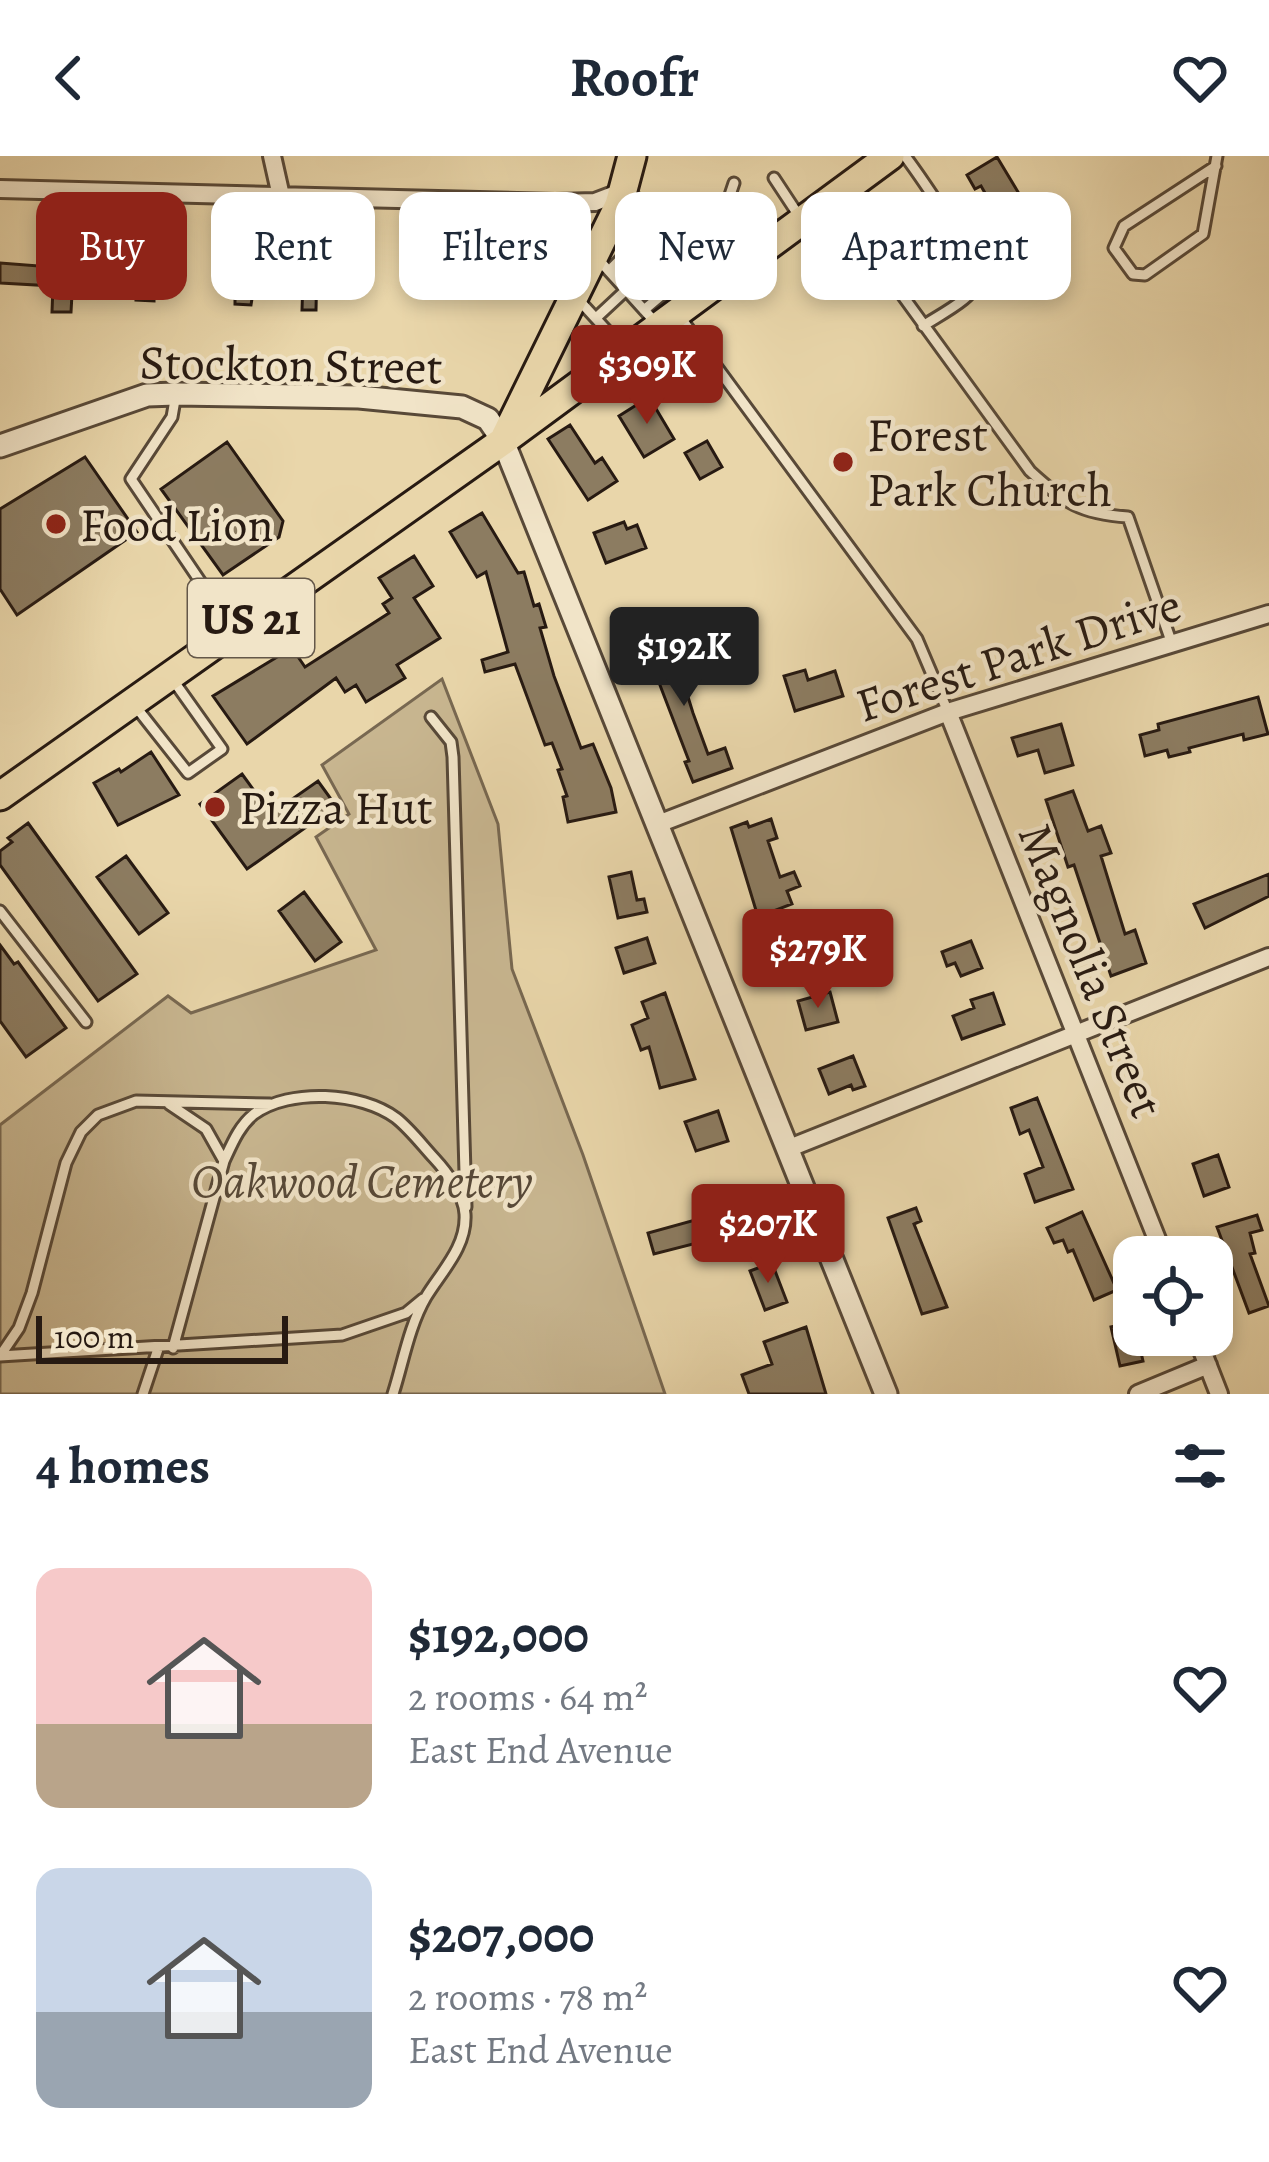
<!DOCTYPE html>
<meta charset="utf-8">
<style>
:root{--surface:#fff;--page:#f6f6f7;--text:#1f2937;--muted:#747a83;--accent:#8f2418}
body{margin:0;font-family:Alegreya,serif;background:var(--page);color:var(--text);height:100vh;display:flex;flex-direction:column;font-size:45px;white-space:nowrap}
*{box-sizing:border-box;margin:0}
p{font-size:39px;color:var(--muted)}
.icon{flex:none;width:66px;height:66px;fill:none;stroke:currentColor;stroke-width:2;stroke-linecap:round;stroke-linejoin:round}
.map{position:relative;height:1238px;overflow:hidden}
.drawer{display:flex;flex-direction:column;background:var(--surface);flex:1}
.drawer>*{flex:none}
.top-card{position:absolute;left:36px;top:36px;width:1197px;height:108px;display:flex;gap:24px}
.controls{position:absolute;left:1113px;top:1080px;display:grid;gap:24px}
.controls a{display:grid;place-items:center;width:120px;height:120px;border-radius:24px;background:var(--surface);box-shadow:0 6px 18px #0003;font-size:60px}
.scale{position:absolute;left:36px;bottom:30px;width:252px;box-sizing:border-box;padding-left:12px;border:6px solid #271a12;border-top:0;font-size:33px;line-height:42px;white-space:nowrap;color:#271a12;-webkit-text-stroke:9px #f1e4c8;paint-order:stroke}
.price{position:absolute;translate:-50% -102px;padding:0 27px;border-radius:12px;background:var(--accent);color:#fff;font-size:39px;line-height:78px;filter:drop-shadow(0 3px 6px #0008)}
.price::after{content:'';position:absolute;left:50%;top:72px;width:36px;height:27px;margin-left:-18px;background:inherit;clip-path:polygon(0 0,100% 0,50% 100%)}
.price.on{background:#222;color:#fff}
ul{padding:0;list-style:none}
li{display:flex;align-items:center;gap:36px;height:300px;padding:0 36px}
li span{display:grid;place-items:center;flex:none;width:336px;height:240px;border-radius:24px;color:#555}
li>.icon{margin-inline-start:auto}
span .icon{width:144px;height:144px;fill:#fffc;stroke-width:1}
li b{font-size:51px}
h2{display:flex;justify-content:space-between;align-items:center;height:144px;padding:0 36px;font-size:51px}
.chip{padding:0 42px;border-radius:24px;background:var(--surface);box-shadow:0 6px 18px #0003;font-size:42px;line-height:108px}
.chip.on{background:var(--accent);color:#fff}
header{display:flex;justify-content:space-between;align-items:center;height:156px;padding:0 36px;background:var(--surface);font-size:54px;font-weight:600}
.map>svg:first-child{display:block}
</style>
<header><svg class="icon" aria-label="back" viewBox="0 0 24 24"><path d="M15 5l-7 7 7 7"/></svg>Roofr<svg class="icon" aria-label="heart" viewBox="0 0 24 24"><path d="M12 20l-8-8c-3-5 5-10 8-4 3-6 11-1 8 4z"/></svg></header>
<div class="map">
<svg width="1269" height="1238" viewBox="0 0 1269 1238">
<rect width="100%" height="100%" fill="#e9d6aa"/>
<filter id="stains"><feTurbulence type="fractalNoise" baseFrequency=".00167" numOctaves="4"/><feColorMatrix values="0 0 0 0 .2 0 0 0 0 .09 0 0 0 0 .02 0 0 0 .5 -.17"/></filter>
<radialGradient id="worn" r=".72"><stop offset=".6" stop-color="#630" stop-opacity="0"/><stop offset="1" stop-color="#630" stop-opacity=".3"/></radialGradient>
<path fill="#c8b690" stroke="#786851" stroke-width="3" d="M442,523L498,668L512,813L583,999L665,1238H0V969L168,840L191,857L376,794L316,681L349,658L322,609Z"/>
<path fill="#8c7c61" stroke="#271a12" stroke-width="3" d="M997,1L1018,36L993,51L981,30L975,33L967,19Z
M927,49L956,95L931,111L902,64Z
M490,79L536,80L535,119H517V112H467V91H490Z
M229,88L322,93V107H317L316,154H302L303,122H284V112H257L251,149L235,148V128H229Z
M643,93L654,103L661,96L677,110L653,135L627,110Z
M0,107L77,113V108H91V138H72L71,156H52L53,130L0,127Z
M137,109L180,110V133H154V145L136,144Z
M649,241L674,283L644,301L619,260Z
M570,269L595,307L602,302L617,325L588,344L548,283Z
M707,285L722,311L700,323L685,297Z
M227,286L283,365L279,381L223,419L161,333Z
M85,301L137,376L17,459L0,433V353Z
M482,357L518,417L524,416L534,450L539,448L546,471L540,472L554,520L581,592L593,588L611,632L616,656L568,666L563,641L567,640L558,614L562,613L552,587L545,589L515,508L485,516L482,504L508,496L486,416L477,421L450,376Z
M624,366L627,373L637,369L646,392L606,407L594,377Z
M414,400L433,430L414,442L440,482L397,509L405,522L366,546L356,529L345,536L336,522L247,588L213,540L292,492L305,511L389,457L383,448L392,442L379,422Z
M685,476L690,490L674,496L693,557L708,598L725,592L732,612L693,626L685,606L689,605L645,490Z
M805,514L808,524L835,515L843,540L795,555L784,520Z
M1258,541L1268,578L1244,584L1243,578L1189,592L1190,596L1169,601L1167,594L1145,600L1140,579L1159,574L1158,568Z
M1061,568L1073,609L1045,617L1038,594L1018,600L1012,582Z
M151,596L179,639L118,669L94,627L119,613L121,616Z
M242,618L271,658L318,625L336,650L247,713L200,648Z
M1073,635L1088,675L1101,670L1111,697L1101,700L1125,778L1135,774L1146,807L1111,820L1074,709L1068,711L1046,644Z
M771,663L777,682L768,685L780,721L794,716L800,730L787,735L792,748L758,761L731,672L747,666L749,671Z
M28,667L137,818L98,845L0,709V695L12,686L8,682Z
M126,700L168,757L139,778L97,721Z
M631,716L637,744L644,743L647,756L618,762L609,721Z
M1269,718V740L1205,772L1194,748Z
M304,736L341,786L315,805L279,755Z
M809,775L814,790L804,794L809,809L788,817L777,787Z
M647,782L655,807L624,817L616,792Z
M971,785L982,812L961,820L955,807L947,810L942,796Z
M0,789L14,808L18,806L66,872L26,901L0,865Z
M830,836L838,866L806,874L798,845Z
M665,837L695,923L660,932L649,891L641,894L632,869L648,862L642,846Z
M993,837L1004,868L962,883L953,860L974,852L971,844Z
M853,900L865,930L853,934L851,929L829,938L819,913Z
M1037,942L1073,1033L1035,1046L1025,1018L1043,1011L1029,974L1020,978L1011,952Z
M718,955L728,985L696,995L685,966Z
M1218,999L1229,1031L1204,1040L1193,1008Z
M916,1052L921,1065L914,1068L947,1151L922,1158L888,1062Z
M1082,1056L1117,1134L1094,1144L1073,1094L1068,1096L1063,1084L1054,1087L1047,1072Z
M754,1059L761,1080L724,1094L719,1081L727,1078L724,1070Z
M1257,1059L1262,1074L1250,1077L1255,1097L1250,1098L1269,1150L1249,1157L1217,1071Z
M695,1064L701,1086L654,1098L648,1077Z
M772,1107L787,1146L765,1154L750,1115Z
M1134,1166L1143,1205L1120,1210L1111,1171Z
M806,1171L826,1238H749L742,1219L772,1208L764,1186Z"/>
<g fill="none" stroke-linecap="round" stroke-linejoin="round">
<defs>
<path id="service" d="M905,0C917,16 980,107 979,121C978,141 937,160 923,170
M1216,10L1124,70L1114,92L1133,118L1145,119L1203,78L1217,0
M774,22L799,60
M836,48L1030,315C1065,347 1080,358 1128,361L1172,488
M717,78L734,27
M598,103L655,166
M609,115L655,68
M576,141L622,191
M644,154L690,115L694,82
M680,161L917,483L948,556
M596,162L626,134
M176,238L172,261L131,323L231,471
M136,551L188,617L222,593L173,524
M431,561L451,586L453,601L466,1051
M0,755L86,866
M169,948L206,973L224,1005L173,1192
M224,1005C232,988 239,970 254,958C290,932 361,936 396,962C410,973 422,989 434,1002C447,1016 464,1039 465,1058C467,1091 441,1116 426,1141C409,1170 403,1207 393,1238
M0,1200L19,1172L32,1137L66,1007L81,976L98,959L136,945L270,948
M0,1200L342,1179L406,1157L423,1143
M143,1238L158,1193"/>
<path id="minor" d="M272,0L281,40
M0,33L555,47L595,46L616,38L746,89L767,88
M616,54L713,90L721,106L715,126
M948,556L1164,1101
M658,668L948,556L1269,458
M787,993L1269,801
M1196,1179L1219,1238
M1138,1238L1208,1209"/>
<path id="tertiary" d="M0,290L147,239L176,238L359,241L462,251L488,263L503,285L886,1238"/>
<path id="primary" d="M505,281L619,49L632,0
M0,640L503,285L890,0"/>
</defs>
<use href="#service" stroke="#584938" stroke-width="15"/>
<use href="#minor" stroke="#584938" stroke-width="22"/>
<use href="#tertiary" stroke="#584938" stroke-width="27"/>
<use href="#primary" stroke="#271a12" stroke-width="33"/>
<use href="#service" stroke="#f1e4c8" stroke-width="9"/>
<use href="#minor" stroke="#f1e4c8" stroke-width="16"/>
<use href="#tertiary" stroke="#f1e4c8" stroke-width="21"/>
<use href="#primary" stroke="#e9d6aa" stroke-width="27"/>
</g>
<g fill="#8f2418" stroke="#f1e4c8" stroke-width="4.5">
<circle cx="843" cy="306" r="12"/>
<circle cx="56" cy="368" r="12"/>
<circle cx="215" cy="651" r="12"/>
</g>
<g text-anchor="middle" stroke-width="9" stroke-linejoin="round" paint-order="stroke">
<rect fill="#f1e4c8" stroke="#645749" stroke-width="3" x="188" y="423" width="126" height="78" rx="9"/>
<g font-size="45" font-weight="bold" fill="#271a12">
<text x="251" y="478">US 21</text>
</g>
<g font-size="48" fill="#271a12" stroke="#f1e4c8">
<text transform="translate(291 208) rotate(1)" y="17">Stockton Street</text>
<text transform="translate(1018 498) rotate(-18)" y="17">Forest Park Drive</text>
<text transform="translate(1092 814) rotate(68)" y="17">Magnolia Street</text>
</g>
<g font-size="48" fill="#271a12" stroke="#f1e4c8" text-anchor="start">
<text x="867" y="295">Forest<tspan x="867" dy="55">Park Church</tspan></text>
<text x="80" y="385">Food Lion</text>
<text x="239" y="668">Pizza Hut</text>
</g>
<g font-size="48" font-style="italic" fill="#574938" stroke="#f1e4c8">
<text x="362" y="1041">Oakwood Cemetery</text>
</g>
</g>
<rect width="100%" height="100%" filter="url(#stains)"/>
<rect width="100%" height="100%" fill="url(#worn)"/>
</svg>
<div class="controls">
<a><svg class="icon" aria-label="locate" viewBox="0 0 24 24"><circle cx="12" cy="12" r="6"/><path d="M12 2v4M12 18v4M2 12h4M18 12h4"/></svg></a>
</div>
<div class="scale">100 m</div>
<b class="price" style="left:647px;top:271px">$309K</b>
<b class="price on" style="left:684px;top:553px">$192K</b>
<b class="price" style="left:818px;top:855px">$279K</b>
<b class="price" style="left:768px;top:1130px">$207K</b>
<div class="top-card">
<a class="chip on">Buy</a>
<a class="chip">Rent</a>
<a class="chip">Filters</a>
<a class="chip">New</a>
<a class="chip">Apartment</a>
</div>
</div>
<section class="drawer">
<h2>4 homes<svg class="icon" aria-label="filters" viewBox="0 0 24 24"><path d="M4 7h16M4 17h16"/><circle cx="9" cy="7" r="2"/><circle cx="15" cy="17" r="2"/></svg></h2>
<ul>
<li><span style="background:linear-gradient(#f6c9c9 65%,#b9a48a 0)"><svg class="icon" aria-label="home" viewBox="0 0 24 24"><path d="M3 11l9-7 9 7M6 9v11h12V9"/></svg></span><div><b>$192,000</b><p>2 rooms · 64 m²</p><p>East End Avenue</p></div><svg class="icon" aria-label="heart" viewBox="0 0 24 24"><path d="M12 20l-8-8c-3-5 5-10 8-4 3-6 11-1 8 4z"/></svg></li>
<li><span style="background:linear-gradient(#c9d6e8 60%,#9aa5b1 0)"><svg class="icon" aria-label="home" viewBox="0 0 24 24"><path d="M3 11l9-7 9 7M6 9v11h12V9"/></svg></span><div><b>$207,000</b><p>2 rooms · 78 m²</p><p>East End Avenue</p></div><svg class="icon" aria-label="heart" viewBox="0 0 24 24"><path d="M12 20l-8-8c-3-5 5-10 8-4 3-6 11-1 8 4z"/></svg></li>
</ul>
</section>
